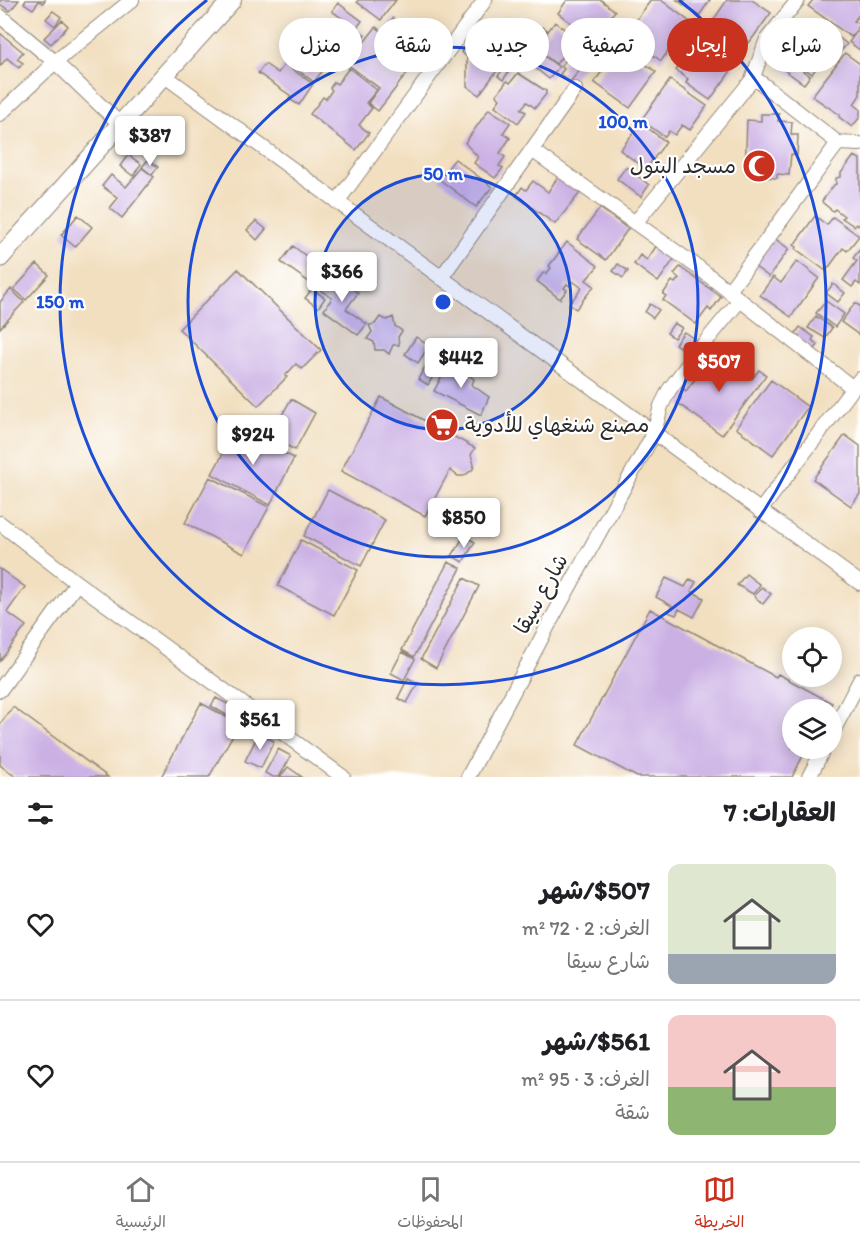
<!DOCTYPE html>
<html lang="ar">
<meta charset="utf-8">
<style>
:root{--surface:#fff;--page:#f2f2f2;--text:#202124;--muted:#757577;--line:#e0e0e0;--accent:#c8321e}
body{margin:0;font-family:Itim,"Playpen Sans Arabic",sans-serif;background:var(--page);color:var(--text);direction:rtl;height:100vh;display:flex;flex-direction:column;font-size:22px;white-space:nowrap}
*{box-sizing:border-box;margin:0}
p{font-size:20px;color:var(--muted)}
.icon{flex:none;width:33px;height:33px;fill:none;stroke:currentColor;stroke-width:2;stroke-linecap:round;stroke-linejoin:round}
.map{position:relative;height:777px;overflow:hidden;direction:ltr}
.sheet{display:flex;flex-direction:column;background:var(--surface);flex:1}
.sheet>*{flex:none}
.guide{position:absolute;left:18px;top:18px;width:825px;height:54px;direction:rtl;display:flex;gap:12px}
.controls{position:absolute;left:782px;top:627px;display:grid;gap:12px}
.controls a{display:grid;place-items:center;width:60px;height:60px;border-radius:50%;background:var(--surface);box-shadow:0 3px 15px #0003;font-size:30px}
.price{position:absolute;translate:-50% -51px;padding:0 14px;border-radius:6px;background:#fff;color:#222;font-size:20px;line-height:39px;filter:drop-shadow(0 2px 3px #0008)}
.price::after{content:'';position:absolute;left:50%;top:36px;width:18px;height:14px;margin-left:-9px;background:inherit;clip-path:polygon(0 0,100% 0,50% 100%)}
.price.on{background:var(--accent);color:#fff}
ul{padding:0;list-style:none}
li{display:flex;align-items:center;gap:18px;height:150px;padding:0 24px}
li+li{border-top:2px solid var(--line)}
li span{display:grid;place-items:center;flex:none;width:168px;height:120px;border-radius:12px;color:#555}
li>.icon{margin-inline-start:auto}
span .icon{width:72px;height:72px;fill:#fffc;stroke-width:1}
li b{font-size:26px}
h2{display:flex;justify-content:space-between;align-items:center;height:72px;padding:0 24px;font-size:26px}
.chip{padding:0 21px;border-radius:27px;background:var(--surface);box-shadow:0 3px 15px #0003;font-size:21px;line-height:54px}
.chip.on{background:var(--accent);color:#fff}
.tab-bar{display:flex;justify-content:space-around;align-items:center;height:84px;border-top:2px solid var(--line);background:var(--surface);font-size:16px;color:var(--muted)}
.tab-bar a{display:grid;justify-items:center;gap:3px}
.tab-bar .on{color:var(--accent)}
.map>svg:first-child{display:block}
</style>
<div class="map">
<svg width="860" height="777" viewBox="0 0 860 777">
<rect width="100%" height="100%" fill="#fff"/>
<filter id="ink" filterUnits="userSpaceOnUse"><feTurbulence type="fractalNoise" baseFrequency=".0167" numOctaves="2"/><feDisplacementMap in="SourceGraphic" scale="12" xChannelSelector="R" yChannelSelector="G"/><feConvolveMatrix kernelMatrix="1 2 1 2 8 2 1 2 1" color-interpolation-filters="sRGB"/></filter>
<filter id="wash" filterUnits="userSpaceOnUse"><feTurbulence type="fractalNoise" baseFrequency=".008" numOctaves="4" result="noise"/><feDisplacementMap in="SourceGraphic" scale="24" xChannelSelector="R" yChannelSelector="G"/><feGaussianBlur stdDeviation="1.35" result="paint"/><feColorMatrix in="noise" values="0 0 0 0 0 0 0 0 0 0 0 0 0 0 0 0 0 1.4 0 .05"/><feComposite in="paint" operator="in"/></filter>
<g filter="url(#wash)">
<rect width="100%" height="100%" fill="#f2dfc0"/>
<g id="blocks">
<path fill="#cbb0e4" d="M0,0H19L10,11L0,4Z
M26,0H45L43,3L39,1L33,9L24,3Z
M358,0H396L381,20L357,2Z
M567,0H601L615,11L597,34L595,33L588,42L579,36L583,32L558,13Z
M651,0H661L690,22L661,61L632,39L635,36L628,31Z
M677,0H710L699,16Z
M727,0H752L771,13L749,43L736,34L732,41L710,25Z
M813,0H860V13L854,21L860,25L851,37L808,6Z
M338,3L362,21L347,41L337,34L347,22L332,11Z
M53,11L61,17L55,26L46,19Z
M393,18L403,26L395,36L385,29Z
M62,20L68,26L51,44L44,38Z
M318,22L347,45L341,53L344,55L338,63L322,51L327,45L310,32Z
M555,22L580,41L571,52L568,49L556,64L535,48Z
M376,27L405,49L402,53L415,63L378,111L368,103L379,88L347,64Z
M543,27L547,30L535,47L530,43Z
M358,29L365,35L353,50L346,44Z
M857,31L860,33V50L849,42Z
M704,32L719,43L717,45L738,61L710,100L686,83L688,79L676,70Z
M0,33L23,52L17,59L23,63L19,68L7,58L0,66Z
M809,34L830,48L812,74L792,60L799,51L795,49L800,42L802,44Z
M473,36L505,60L479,95L467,86V57L461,52Z
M838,37L847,44L840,52L832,45Z
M582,41L589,47L581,58L574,52Z
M305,44L329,62L314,82L284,60L289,53L295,57Z
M531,46L559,67L549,79L534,67L531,70L520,61Z
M621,46L656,72L630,108L594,82Z
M845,53L860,64V95L854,104L860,109V117L852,127L839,117L840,115L812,96Z
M570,55L583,66L570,82L560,74L564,69L561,66Z
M786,59L810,76L804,84L780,67Z
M265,64L278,73L285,64L313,84L299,105L289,99L291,96L258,73Z
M507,64L512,67L503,80L498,76Z
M349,68L377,90L366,103L372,108L359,125L369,133L356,150L310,114L323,97L326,99L332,90L330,88L334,82L337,84Z
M518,73L546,91V94L535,108L527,102L521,109L526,112L518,123L495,106L500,99L496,95L507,81L510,83Z
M670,80L707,106L690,130L682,125L675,135L669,131L665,137L641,120Z
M489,109L510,123L503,133L510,138L500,153L505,157L499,166L503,168L495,178L474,163L478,157L465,143Z
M761,114H779L778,121L792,122L791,135H798L797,155L791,154L789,175L777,174V178L759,177V173H745L747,120L761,121Z
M641,123L666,142L646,169L620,150Z
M146,134L161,146L151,158L136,146Z
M128,155L141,164L133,176L120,166Z
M854,156L860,159V226L856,224L854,226L842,218L844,216L835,209L833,211L823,203L822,201L834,185L836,184V178L841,177V173Z
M455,159L492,187L476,207L439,179Z
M148,160L158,167L152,175L142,167Z
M626,167L649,185L641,197L617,179Z
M142,168L154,177L122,218L110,208L118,198L102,186L111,175L126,187Z
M561,172L584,188L555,224L516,196L522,187L526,190L533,181L548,192Z
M600,208L628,229L606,260L577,239Z
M78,215L92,227L75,247L61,235Z
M815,216L827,225L833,217L859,236L847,251L843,248L826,271L796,249L797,247L794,245Z
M256,221L266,229L257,240L247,230Z
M774,238L789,249L769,277L754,266Z
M567,242L598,266L586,280L594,286L576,309L569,304L582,288L573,281L570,286L567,284L564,288L567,290L560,299L537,281L544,272L546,274L551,268L549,266Z
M659,242L677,255L658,282L634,264L640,255L647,260Z
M293,246L327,272L316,287L281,262Z
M860,249V285L856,282L852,287L843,280L857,261L853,258Z
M797,261L819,278L791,317L760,295L773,277L781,283Z
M37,264L49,275L26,300L14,289Z
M618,264L628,271L623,278L613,271Z
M680,267L721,297L711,311L708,308L696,324L663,300L666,296L663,294L672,281L675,283L679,278L674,274Z
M238,269L321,350L302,369L296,364L285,376L287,377L258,406L179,329Z
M331,273L358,293L346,309L367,324L358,335L324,310L332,298L319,289Z
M833,284L845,293L838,302L826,293Z
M11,289L24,302L0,328V302Z
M312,289L325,298L318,308L305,298Z
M826,301L844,314L835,327L816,313Z
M855,303L860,306L859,335L841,322Z
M650,304L659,310L653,318L645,312Z
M816,316L832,328L825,338L808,328Z
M380,317L387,320L393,317L395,326L402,331L398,337L399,345H393L389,354L384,350H375L374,342L367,339L372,332L369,325L375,324Z
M674,323L682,328L674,338L667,333Z
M800,327L814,337L812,340L818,345L812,352L792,338Z
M684,332L696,340L687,352L675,344Z
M416,337L429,346L418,363L405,354Z
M715,352L752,379L759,370L766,375L722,435L678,403L681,398L679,396L684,389L686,391Z
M450,361L474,379L472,385L489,397L481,415L434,391Z
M428,362L438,368L428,385L418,379Z
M771,380L808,407L773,455L736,428Z
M381,397L475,448L471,455L474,464L473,469L464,476H458L450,470L425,516L341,471Z
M291,399L315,413L295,450L270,437Z
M237,428L294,458L270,505L212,474Z
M845,435L860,446V494L851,506L813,479Z
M210,477L269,507L244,554L185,523Z
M328,490L385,520L361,566L304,536Z
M464,536L475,542L463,562L452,556Z
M301,540L358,570L334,615L278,586Z
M448,562L461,568L414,657L402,650Z
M0,569L25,587L7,612L26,626L0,661Z
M746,574L760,585L753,594L737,585Z
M464,578L479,586L436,668L421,659Z
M666,578L685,587L690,579L696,582L691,591L704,598L694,617L679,609L676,615L668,612L672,606L656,597Z
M762,587L771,594L763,604L754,596Z
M650,609L776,677L778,674L832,703L828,710H792V748H807L792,777H637L577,745Z
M402,652L415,659L404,680L391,673Z
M408,678L418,683L407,703L398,698Z
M216,698L233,707L228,716L211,706Z
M201,703L239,724L209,777H161Z
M13,707L108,777H16L0,765V724Z
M259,733L274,741L261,768L245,761Z
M278,749L291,756L279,777H273L265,773Z
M288,767L302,777H280Z"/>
</g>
</g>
<g filter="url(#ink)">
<use href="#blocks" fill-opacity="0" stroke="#8e8576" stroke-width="1.5"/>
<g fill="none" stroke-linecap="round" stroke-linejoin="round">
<defs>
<path id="minor" d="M0,16L55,62L120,124
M165,76L860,583
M752,80L760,82L838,143L860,144
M0,114L55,62L132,0
M532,150L699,268L853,388
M337,202L485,0
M635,223L752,80L767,39L798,0
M441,278L575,89
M729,291L838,143
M760,511L860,379
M0,523L77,583L343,777
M0,690L77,583
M831,735L860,680
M468,777L550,622L654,433L661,406L669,390L698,351L740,300
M809,777L824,748"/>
<path id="tertiary" d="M0,258L232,0"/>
</defs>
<use href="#minor" stroke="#8e8576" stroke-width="16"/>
<use href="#tertiary" stroke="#8e8576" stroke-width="20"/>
<use href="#minor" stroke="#fff" stroke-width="14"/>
<use href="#tertiary" stroke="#fff" stroke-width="18"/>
</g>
</g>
<circle cx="443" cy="302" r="128" fill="#1d4ed8" fill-opacity=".12"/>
<g fill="none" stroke="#1d4ed8" stroke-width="3">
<circle cx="443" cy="302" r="128"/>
<circle cx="443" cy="302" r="255"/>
<path d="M679 0A383 383 0 1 1 207 0"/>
</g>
<defs>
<symbol id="mosque-disc" viewBox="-11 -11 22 22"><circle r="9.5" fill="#c8321e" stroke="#fff"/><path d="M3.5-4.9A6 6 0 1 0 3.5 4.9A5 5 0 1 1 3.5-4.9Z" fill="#fff"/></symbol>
<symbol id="supermarket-disc" viewBox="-11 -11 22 22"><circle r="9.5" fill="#c8321e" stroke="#fff"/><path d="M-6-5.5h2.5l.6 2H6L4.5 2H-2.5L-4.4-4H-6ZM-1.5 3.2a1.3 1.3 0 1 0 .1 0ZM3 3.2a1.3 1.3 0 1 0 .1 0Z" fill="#fff"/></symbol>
</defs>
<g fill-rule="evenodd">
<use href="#mosque-disc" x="740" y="147" width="38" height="38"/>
<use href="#supermarket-disc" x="423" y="406" width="38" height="38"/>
</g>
<g text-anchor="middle" stroke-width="4.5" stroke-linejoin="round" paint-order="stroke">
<g font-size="21" fill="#2b2b2b" stroke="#fff" text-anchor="end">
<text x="736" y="173">مسجد البتول</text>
<text x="465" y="432" text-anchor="start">مصنع شنغهاي للأدوية</text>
</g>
<g font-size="21" fill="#2b2b2b" stroke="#fff">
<text transform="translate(541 594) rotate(-61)" y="7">شارع سيقا</text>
</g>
</g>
<circle cx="443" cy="302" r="9" fill="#1d4ed8" stroke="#fff" stroke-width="3"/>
<g font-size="18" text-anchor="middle" font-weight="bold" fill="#1d4ed8" stroke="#fff" stroke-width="4.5" stroke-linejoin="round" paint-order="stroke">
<text x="623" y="128">100 m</text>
<text x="443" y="180">50 m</text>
<text x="60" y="308">150 m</text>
</g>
</svg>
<div class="controls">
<a><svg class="icon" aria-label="locate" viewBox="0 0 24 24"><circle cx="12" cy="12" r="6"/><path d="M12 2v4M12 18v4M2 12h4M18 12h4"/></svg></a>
<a><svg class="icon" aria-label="layers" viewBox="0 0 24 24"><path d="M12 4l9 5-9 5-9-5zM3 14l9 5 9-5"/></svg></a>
</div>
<b class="price" style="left:150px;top:167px">$387</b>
<b class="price" style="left:342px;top:303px">$366</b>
<b class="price" style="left:461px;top:389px">$442</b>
<b class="price on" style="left:719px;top:393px">$507</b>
<b class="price" style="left:253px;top:466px">$924</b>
<b class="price" style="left:464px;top:549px">$850</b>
<b class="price" style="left:260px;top:751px">$561</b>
<div class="guide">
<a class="chip">شراء</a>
<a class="chip on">إيجار</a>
<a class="chip">تصفية</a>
<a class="chip">جديد</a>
<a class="chip">شقة</a>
<a class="chip">منزل</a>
</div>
</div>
<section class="sheet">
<h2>العقارات: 7<svg class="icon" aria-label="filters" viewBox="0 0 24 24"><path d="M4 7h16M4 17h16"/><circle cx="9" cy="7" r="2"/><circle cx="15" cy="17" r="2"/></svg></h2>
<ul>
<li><span style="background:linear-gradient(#dfe7d0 75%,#9aa5b1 0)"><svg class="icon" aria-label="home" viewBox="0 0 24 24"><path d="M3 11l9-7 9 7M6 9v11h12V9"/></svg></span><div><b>$507/شهر</b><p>الغرف: 2 · 72 m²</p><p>شارع سيقا</p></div><svg class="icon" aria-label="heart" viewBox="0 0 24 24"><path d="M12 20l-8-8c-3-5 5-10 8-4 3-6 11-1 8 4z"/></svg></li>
<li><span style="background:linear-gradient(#f6c9c9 60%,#8fb573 0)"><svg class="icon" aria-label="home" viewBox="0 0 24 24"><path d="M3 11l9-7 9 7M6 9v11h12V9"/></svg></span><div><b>$561/شهر</b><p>الغرف: 3 · 95 m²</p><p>شقة</p></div><svg class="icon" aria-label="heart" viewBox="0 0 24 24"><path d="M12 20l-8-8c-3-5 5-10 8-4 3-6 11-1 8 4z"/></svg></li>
</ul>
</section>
<nav class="tab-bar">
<a class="on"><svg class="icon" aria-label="map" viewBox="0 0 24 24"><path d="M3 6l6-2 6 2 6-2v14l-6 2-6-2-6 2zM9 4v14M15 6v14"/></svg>الخريطة</a>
<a><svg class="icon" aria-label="saved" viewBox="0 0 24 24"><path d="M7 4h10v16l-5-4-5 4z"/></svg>المحفوظات</a>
<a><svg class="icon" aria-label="home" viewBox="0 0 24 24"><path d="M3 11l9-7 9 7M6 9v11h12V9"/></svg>الرئيسية</a>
</nav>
